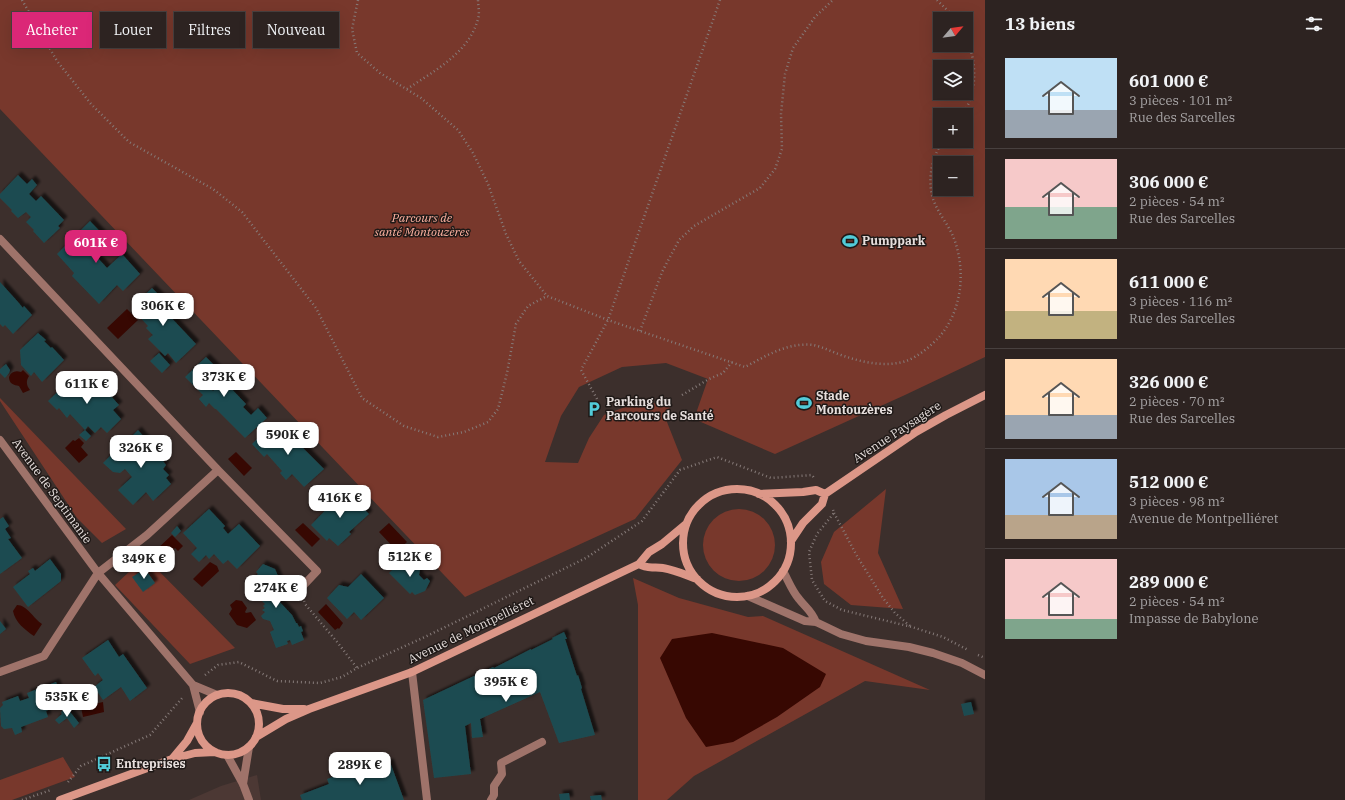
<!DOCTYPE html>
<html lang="fr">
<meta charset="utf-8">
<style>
:root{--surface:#2d2321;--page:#352b2a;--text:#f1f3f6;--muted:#a7a4a5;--line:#48403f;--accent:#db2777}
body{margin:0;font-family:"IBM Plex Serif",serif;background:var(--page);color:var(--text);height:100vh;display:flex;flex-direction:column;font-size:15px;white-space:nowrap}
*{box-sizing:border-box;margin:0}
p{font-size:13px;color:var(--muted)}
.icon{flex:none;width:22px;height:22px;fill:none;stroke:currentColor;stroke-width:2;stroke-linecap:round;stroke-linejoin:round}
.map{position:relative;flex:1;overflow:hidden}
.details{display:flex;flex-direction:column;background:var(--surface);width:360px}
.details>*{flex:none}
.banner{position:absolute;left:12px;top:12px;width:380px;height:36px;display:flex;gap:8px}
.needle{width:26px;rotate:61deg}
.controls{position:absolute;left:933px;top:12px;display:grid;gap:8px}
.controls a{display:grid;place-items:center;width:40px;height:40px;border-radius:0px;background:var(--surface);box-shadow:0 4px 16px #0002,0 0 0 1px var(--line);font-size:20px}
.price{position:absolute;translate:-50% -34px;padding:0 9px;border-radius:8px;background:#fff;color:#222;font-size:13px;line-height:26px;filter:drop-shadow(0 1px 2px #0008)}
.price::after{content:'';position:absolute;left:50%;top:24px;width:12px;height:9px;margin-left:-6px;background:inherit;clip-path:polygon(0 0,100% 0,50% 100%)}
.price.selected{background:var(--accent);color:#fff}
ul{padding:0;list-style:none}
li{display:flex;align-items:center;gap:12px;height:100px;padding:0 20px}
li+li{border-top:1px solid var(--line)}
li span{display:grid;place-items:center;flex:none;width:112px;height:80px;border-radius:0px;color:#555}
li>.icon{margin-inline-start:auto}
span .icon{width:48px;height:48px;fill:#fffc;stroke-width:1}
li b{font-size:17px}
h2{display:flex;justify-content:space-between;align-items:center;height:48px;padding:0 20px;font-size:17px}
.pill{padding:0 14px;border-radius:0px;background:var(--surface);box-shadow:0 4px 16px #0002,0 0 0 1px var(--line);font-size:14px;line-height:36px}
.pill.selected{background:var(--accent);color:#fff}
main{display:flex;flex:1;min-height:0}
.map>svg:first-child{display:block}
</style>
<main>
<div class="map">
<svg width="985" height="800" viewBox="0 0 985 800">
<defs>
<filter id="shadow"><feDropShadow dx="3.5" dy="-3.5" stdDeviation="1" flood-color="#0009"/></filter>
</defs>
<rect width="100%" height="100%" fill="#3c2f2c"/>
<path fill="#4c3834" d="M257,775L261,800H189L221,786Z"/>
<path fill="#78382c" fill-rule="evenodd" d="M0,0H985V357L905,395L775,454L694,419L708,379L666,363L622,367L579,387L561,416L545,462L578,463L589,438L604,415L633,404L669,403L670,413L667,422L682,460L635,519L465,597L0,109ZM940,19H966V45H940ZM940,67H966V93H940ZM940,115H966V141H940ZM940,163H966V189H940Z
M0,398L126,529L102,543L77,518L0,401Z
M886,489L878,553L903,609L851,605L824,584L821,562L834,532Z
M703 545a36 36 0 1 1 72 0a36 36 0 1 1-72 0Z
M145,557L235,648L190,664L115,585Z
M633,578L679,598L748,617L763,616L930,690L865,681L694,776L667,800H638V605Z
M63,757L75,777L12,800H0V780Z"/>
<path fill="#370802" d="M127,309L138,320L118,339L107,328Z
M23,370L29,376C26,381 26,385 30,390L23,393L19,386C14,385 9,384 9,377C11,372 15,370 21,372Z
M79,438L84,443L81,447L88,455L79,463L65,448L73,440L75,441Z
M236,452L252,468L244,476L228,459Z
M303,523L320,539L312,547L295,530Z
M389,523L407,542L397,551L379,532Z
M172,535L183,546L178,551L175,548L166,557L157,549Z
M210,562L217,566L219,571L202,587L193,579Z
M236,600L242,601L247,608L245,612L246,613L251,612L256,620L247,628L237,625L229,614L232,609L230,605Z
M326,604L343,623L339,629L338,628L335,630L318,612Z
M17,605C27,605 33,618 42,624L34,636C25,630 15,622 13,611Z
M712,633L783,648L826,674L820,687L777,717L733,742L706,747L686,718L660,658L672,639Z
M103,702L104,712L83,717L81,707Z"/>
<path fill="#1e4c51" filter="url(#shadow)" d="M18,175L27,184L32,179L37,185L29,194L36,201L41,196L64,220L58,226L60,228L44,243L33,231L34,230L26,222L31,217L26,212L18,218L11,211L12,210L0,198V194Z
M90,221L109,241L95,255L107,268L122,254L140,274L123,291L117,285L99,304L72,276L74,273L57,254Z
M0,282L18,302L23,308L24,306L32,315L13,334L5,325L3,327L0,324Z
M152,288L169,305L164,310L196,344L176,363L168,353L165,356L148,339L153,335L146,328L148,326L134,311L135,304Z
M38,333L46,340L44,341L51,348L52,347L64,360L42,382L34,372L31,376L21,365L20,350Z
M159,353L170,365L162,373L150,361Z
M206,357L224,375L211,389L213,391L224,381L246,404L243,407L251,415L258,408L267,418L245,438L216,409H215L209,403L206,407L199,399L203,395L185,377Z
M6,364L10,370L9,373L5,378L0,373V369Z
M73,377L76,381L79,378L91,391L99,383L119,405L113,410L121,419L107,433L101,427L95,433L88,426L85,430L70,414L67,418L59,408L57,410L48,401Z
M269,427L275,434L282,427L324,469L304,487L292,474L286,480L280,473L282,471L267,454L264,457L252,444Z
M85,430L91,436L86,441L79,435Z
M138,430L150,444L153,441L168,456L163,461L166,465L163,469L169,475L166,478L171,484L153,501L146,492L133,505L118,490L132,477L125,469L120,473L113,472L103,463L111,455L115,458L129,445L126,442Z
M345,490L369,514L349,532L351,534L338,546L329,538L327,541L311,525Z
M209,509L225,526L223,528L228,534L239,524L260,546L237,569L228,560L223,564L214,554L209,559L206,555L199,562L191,554L197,548L183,533Z
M3,517L9,526L5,529L11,538L8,539L22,558L0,574V519Z
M177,526L181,531L175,537L171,533Z
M50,559L61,574V581L28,607L13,587L30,574L28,571L33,568L35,571Z
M404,559L410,565L414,564L420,570L419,575L424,580L427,578L430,581L425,591L415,595L412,592L410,594L389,573Z
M263,564L275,569L281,583L273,592L271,590L267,595L270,599L271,597L273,599L275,597L292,615L296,623H297L299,627L301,626L303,631L301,632L304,640L292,645L290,640L287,641L288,644L276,648L270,632L274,630L270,621L263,619L261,616L265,612L262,610L265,608L263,606L265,604L262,601L265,599L248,583L258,574L256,572Z
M145,569L155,583L143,592L132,577Z
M361,574L384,598L361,620L354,612L347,619L327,598L339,585L348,587Z
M0,621L6,629L0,634Z
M564,632L567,639H565L577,676L578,675L582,688L581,689L595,735L559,743L540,692L480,719L483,737L472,738L471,723L465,726L471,774L434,778L423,700L493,667L494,668L531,649V650L553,639L552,638Z
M108,640L119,657L123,654L147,688L130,701L121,687L103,700L94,687L103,680L98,673L95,676L82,658Z
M56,682L63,699L52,703L54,707L46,711L48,717L21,727L22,732L15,735L12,728L4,729L1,726L0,708L3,705L2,702L18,696L20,701L29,698L27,693Z
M971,702L974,714L964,716L961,704Z
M66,707L79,723L74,728L67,718L59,724L55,720L62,714L61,712Z
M390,762L404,800H302L300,795L329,784L327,779L362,766L364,771Z
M569,793L570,800H560L559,794Z
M601,795L602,800H591L590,796Z"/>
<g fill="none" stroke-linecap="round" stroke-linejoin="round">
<path stroke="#867b79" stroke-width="2.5" stroke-dasharray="1 3" stroke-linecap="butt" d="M22,0L57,61L91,104L129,142L213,189L242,212L316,308L362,398L404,426L438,437L464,432L488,422L498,409L507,373L516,324L528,306L547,296L608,320L745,367C766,356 788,342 813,345C824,347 836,354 847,357C865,363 888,367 906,361C918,357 932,345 940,336C963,309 966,268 953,236C948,225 940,215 935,204C926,184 931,158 943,141
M358,0L352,29L357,53L380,73L421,98L458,130L473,153L488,184L506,234L519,261L547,296
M937,0L956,19
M407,89C434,71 469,53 478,19C480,13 478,6 478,0
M962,115C978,93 977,61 966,37
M640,331L662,272L679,240L694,226L760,188L775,169L782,149L781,114L785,74L793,48L815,17L833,0
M682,395L709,379L723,373L732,362
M597,399L581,370L608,320L720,0
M833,510L834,513L817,534L809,552L812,580L825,601L842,610L912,627L943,637L968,650
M834,513L857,556L883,598L895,613L910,626
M304,601L305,604L338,643L357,668
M978,655L985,658
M205,675L218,665L239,662L277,681L320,683L342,677L357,668L427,636L586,558L642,521L680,470L717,457L771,478L812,475L814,478
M68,782L81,766L150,735L183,697
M22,800L51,790"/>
<path stroke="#9f736a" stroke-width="8" d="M491,800L494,795V786L502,774L501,763L542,742"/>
<path stroke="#9f736a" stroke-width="8" d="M0,239L218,470L147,535L98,573L44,656L0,672
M0,440L98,573L193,685L217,695
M218,470L317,571L300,589
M783,571C788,580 792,591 799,599C806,608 811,610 816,622
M748,596L805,621L816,622L841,634L866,641L909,647L933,653L962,663L985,675
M412,672L427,800
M193,685L200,712
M227,755L243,784L249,800
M243,784L249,747"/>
<path stroke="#dc9788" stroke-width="8" d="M683 543a54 54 0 1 1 108 0a54 54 0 1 1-108 0Z
M759,494L803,492L816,490L825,494
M791,541L803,523L822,504L825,494L916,432L946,415L985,395
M639,564C648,570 653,566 663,568C675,570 686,575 697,579
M197 724a31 31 0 1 1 62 0a31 31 0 1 1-62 0Z
M251,703L283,709H304
M256,737L286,719L309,709L412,672L639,564L649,552L662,544L686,524
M172,759L187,741L197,723
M60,800L172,759L195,753L215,752"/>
</g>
<defs>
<symbol id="stadium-bare" viewBox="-9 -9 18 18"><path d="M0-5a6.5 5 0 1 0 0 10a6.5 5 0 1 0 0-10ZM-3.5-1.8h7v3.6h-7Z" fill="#52cbd8" stroke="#1f1917" stroke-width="2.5" paint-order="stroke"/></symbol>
<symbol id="parking-bare" viewBox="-9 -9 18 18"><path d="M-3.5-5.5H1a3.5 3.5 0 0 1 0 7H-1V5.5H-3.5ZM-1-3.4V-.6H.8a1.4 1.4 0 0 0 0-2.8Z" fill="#52cbd8" stroke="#1f1917" stroke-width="2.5" paint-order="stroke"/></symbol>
<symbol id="bus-bare" viewBox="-9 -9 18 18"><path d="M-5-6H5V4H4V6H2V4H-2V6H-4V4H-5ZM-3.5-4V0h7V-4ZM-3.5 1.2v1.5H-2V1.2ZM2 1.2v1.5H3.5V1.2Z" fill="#52cbd8" stroke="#1f1917" stroke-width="2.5" paint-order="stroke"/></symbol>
</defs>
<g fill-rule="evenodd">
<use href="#stadium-bare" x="839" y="230" width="22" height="22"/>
<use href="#stadium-bare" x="793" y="392" width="22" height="22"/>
<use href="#parking-bare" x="583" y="398" width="22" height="22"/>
<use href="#bus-bare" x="93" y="753" width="22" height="22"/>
</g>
<g text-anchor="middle" stroke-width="3" stroke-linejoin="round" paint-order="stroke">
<g font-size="12" font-style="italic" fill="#ffb2a1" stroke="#1f1917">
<text x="422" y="222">Parcours de<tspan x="422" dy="14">santé Montouzères</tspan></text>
</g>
<g font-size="12" font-weight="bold" fill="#e7dfdd" stroke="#1f1917" text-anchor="start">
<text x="862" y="245">Pumppark</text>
<text x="816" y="400">Stade<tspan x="816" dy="14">Montouzères</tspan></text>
<text x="606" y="406">Parking du<tspan x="606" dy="14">Parcours de Santé</tspan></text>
<text x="116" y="768">Entreprises</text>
</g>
<g font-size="12" fill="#e7dfdd" stroke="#1f1917">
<text transform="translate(897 432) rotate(-33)" y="4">Avenue Paysagère</text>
<text transform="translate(52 491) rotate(54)" y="4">Avenue de Septimanie</text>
<text transform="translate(471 630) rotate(-26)" y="4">Avenue de Montpelliéret</text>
</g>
</g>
</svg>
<div class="controls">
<a><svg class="needle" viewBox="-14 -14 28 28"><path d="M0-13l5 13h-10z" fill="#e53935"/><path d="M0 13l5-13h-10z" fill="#a7a4a5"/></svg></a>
<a><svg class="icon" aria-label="layers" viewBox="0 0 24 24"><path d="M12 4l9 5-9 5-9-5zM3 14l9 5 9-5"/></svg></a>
<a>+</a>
<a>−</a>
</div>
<b class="price selected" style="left:96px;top:264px">601K €</b>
<b class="price" style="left:163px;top:327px">306K €</b>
<b class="price" style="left:224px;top:398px">373K €</b>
<b class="price" style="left:87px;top:405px">611K €</b>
<b class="price" style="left:288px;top:456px">590K €</b>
<b class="price" style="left:141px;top:469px">326K €</b>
<b class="price" style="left:340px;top:519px">416K €</b>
<b class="price" style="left:410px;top:578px">512K €</b>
<b class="price" style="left:144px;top:580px">349K €</b>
<b class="price" style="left:276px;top:609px">274K €</b>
<b class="price" style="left:506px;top:703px">395K €</b>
<b class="price" style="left:67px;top:718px">535K €</b>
<b class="price" style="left:360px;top:786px">289K €</b>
<div class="banner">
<a class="pill selected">Acheter</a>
<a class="pill">Louer</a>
<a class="pill">Filtres</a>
<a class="pill">Nouveau</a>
</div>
</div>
<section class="details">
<h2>13 biens<svg class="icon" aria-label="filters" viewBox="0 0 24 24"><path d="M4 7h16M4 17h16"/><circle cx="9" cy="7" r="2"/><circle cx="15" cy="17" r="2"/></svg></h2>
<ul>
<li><span style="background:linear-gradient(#bfe0f5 65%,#9aa5b1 0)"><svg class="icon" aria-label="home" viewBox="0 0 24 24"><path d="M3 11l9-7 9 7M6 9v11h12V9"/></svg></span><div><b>601 000 €</b><p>3 pièces · 101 m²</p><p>Rue des Sarcelles</p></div></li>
<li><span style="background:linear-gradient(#f6c9c9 60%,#7fa58c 0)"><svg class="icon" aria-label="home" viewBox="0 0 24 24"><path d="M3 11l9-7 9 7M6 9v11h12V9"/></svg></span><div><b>306 000 €</b><p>2 pièces · 54 m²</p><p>Rue des Sarcelles</p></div></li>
<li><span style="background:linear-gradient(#ffd9b3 65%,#c2b280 0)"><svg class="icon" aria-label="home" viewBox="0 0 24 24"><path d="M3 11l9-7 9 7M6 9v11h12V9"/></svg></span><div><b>611 000 €</b><p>3 pièces · 116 m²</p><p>Rue des Sarcelles</p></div></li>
<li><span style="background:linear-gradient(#ffd9b3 70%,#9aa5b1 0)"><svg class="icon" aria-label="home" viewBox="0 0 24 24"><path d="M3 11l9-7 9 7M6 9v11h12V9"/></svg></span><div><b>326 000 €</b><p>2 pièces · 70 m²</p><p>Rue des Sarcelles</p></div></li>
<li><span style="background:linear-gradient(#a9c7e8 70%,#b9a48a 0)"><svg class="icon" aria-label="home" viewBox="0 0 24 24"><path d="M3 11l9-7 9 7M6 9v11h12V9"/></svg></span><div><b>512 000 €</b><p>3 pièces · 98 m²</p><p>Avenue de Montpelliéret</p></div></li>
<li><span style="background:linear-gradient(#f6c9c9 75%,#7fa58c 0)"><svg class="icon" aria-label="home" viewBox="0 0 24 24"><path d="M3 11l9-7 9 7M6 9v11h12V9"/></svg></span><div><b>289 000 €</b><p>2 pièces · 54 m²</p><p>Impasse de Babylone</p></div></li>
</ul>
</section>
</main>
